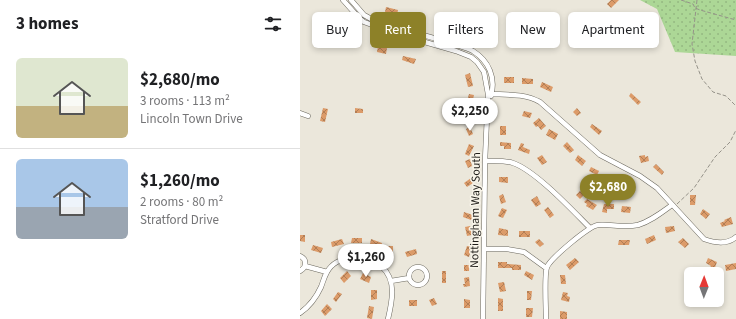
<!DOCTYPE html>
<meta charset="utf-8">
<style>
:root{--surface:#fff;--page:#f6f6f6;--text:#202124;--muted:#757577;--line:#e0e0e0;--accent:#8d8128}
body{margin:0;font-family:"Source Sans 3",sans-serif;background:var(--page);color:var(--text);height:100vh;display:flex;flex-direction:column;font-size:15px;white-space:nowrap}
*{box-sizing:border-box;margin:0}
p{font-size:13px;color:var(--muted)}
.icon{flex:none;width:22px;height:22px;fill:none;stroke:currentColor;stroke-width:2;stroke-linecap:round;stroke-linejoin:round}
.map{position:relative;flex:1;overflow:hidden}
.details{display:flex;flex-direction:column;background:var(--surface);width:300px}
.details>*{flex:none}
.guide{position:absolute;left:12px;top:12px;width:364px;height:36px;display:flex;gap:8px}
.needle{width:26px;rotate:1deg}
.fabs{position:absolute;left:384px;top:267px;display:grid;gap:8px}
.fabs a{display:grid;place-items:center;width:40px;height:40px;border-radius:6px;background:var(--surface);box-shadow:0 2px 6px #0003;font-size:20px}
.price{position:absolute;translate:-50% -34px;padding:0 9px;border-radius:14px;background:#fff;color:#222;font-size:13px;line-height:26px;filter:drop-shadow(0 1px 2px #0008)}
.price::after{content:'';position:absolute;left:50%;top:24px;width:12px;height:9px;margin-left:-6px;background:inherit;clip-path:polygon(0 0,100% 0,50% 100%)}
.price.current{background:var(--accent);color:#fff}
ul{padding:0;list-style:none}
li{display:flex;align-items:center;gap:12px;height:100px;padding:0 16px}
li+li{border-top:1px solid var(--line)}
li span{display:grid;place-items:center;flex:none;width:112px;height:80px;border-radius:6px;color:#555}
li>.icon{margin-inline-start:auto}
span .icon{width:48px;height:48px;fill:#fffc;stroke-width:1}
li b{font-size:17px}
h2{display:flex;justify-content:space-between;align-items:center;height:48px;padding:0 16px;font-size:17px}
.tag{padding:0 14px;border-radius:6px;background:var(--surface);box-shadow:0 2px 6px #0003;font-size:14px;line-height:36px}
.tag.current{background:var(--accent);color:#fff}
main{display:flex;flex:1;min-height:0}
.map>svg:first-child{display:block}
</style>
<main>
<section class="details">
<h2>3 homes<svg class="icon" aria-label="filters" viewBox="0 0 24 24"><path d="M4 7h16M4 17h16"/><circle cx="9" cy="7" r="2"/><circle cx="15" cy="17" r="2"/></svg></h2>
<ul>
<li><span style="background:linear-gradient(#dfe7d0 60%,#c2b280 0)"><svg class="icon" aria-label="home" viewBox="0 0 24 24"><path d="M3 11l9-7 9 7M6 9v11h12V9"/></svg></span><div><b>$2,680/mo</b><p>3 rooms · 113 m²</p><p>Lincoln Town Drive</p></div></li>
<li><span style="background:linear-gradient(#a9c7e8 60%,#9aa5b1 0)"><svg class="icon" aria-label="home" viewBox="0 0 24 24"><path d="M3 11l9-7 9 7M6 9v11h12V9"/></svg></span><div><b>$1,260/mo</b><p>2 rooms · 80 m²</p><p>Stratford Drive</p></div></li>
</ul>
</section>
<div class="map">
<svg width="436" height="319" viewBox="0 0 436 319">
<defs>
<pattern id="park-dots" width="8" height="8" patternUnits="userSpaceOnUse"><rect width="8" height="8" fill="#acd796"/><path d="M2 2h.1M6 6h.1" fill="none" stroke="#94b881" stroke-width="1.8" stroke-linecap="round"/></pattern>
<pattern id="building-cross-hatch" width="8" height="8" patternUnits="userSpaceOnUse"><rect width="8" height="8" fill="#dc9b69"/><path d="M0 0l8 8M0 8l8-8" fill="none" stroke="#b27e55"/></pattern>
</defs>
<rect width="100%" height="100%" fill="#ebe7db"/>
<path fill="url(#park-dots)" d="M340,0H436V56L375,52L357,9Z"/>
<path fill="url(#building-cross-hatch)" d="M311,0H319L311,8L307,4Z
M86,7L98,10L97,15L85,12Z
M29,13L30,16L29,17L32,23L26,25L23,19L21,20L20,18Z
M138,18L146,23L143,28L135,22Z
M160,31L166,33L164,38L158,36Z
M78,46L87,48L86,54L77,52Z
M103,56L116,59L114,64L102,60Z
M170,73L173,86L168,87L165,75Z
M204,77H214V83H204Z
M222,78L233,79V84H222Z
M242,82L253,87L251,92L240,87Z
M331,93L341,102L338,105L329,96Z
M169,94L174,95L171,108V121H165V109Z
M23,108L28,109L25,122L20,121Z
M55,108L63,109V113H55Z
M277,108L281,113L277,116L273,112Z
M224,111L232,113L230,118L222,116Z
M239,118L246,126L241,130L238,126L236,127L233,123Z
M292,124L302,131L299,135L290,127Z
M200,126H206V135H200Z
M170,127L173,134L169,136L166,129Z
M249,129L258,134L255,140L246,135Z
M200,142L211,143V149H204V146H200Z
M267,142L274,150L270,153L263,146Z
M221,143L224,144L223,147L230,150L229,154L218,150Z
M169,144L174,146L169,156L165,154Z
M242,155L247,162L242,165L237,158Z
M278,155L286,161L282,166L275,160Z
M345,155V157L348,156L349,161L341,163L339,156Z
M170,159L172,166L168,168L165,161Z
M356,164L364,172L362,175L353,167Z
M291,167L299,171L297,175L289,171Z
M199,177H208V183L199,182Z
M171,178L173,183L167,187L164,183Z
M312,178L320,184L317,188L309,183Z
M328,188H334V194H328Z
M280,191L284,195L280,199L276,195Z
M203,194L206,202L201,204L199,196Z
M390,195H396L395,205H390Z
M237,196L241,204L236,207L231,200Z
M287,199L297,205L293,210L286,206L287,204L284,202Z
M304,204H314V209H307V213L302,212Z
M322,206L331,207L330,213L321,212Z
M248,207L254,215L250,218L244,210Z
M202,208L207,210L203,218L198,216Z
M403,209L410,214L406,219L400,214Z
M164,212L173,215L171,220L163,217Z
M431,217L433,224L422,227L420,223L425,221L424,220Z
M170,226L172,235L167,236L165,227Z
M374,226L375,231L366,233L365,227Z
M199,228L208,230V236L198,235Z
M219,231H230V237H219Z
M0,235H5V242L0,241Z
M354,235L356,240L347,244L345,239Z
M52,238H62V243H51Z
M383,238L389,244L385,248L378,242Z
M42,239L44,244L32,247L31,242Z
M71,239L82,243L81,248L70,244Z
M239,239L244,244L240,247L235,242Z
M319,240H330L329,245H318Z
M13,245L23,248L21,253L11,250Z
M87,246H93V252L87,251Z
M167,246L172,247L169,257L164,255Z
M116,249L117,254L107,257L105,252Z
M275,258L279,262L270,270L266,265Z
M408,258L417,262L414,270L410,268L411,266L406,263Z
M198,262H207V264L221,265V270H212V268H198Z
M436,263V269L426,271L425,265Z
M164,265H169V271H164Z
M47,271L51,276L44,283L40,278Z
M142,271H146V283H142Z
M226,271L234,275L232,280L224,275Z
M63,273L71,277L69,283L60,279Z
M260,275H265L266,284H261Z
M169,277L170,286L164,287L163,284H165L164,278Z
M204,282L206,291L200,292L198,283Z
M71,290H77V299L71,300Z
M227,291H232L231,300H227Z
M38,292L42,294L36,302L33,299Z
M263,292L268,293L267,296L270,297L269,302L261,300Z
M134,298L137,304L132,306L129,300Z
M198,298L203,299V311H198Z
M164,299L170,300V308H164Z
M109,300H117V306H109Z
M27,304L32,309L25,316L21,311Z
M69,306L74,307L72,319L67,318Z
M226,308H233L232,317H226Z
M260,311L267,312V319H260Z"/>
<g fill="none" stroke-linecap="round" stroke-linejoin="round">
<defs>
<path id="street" d="M43,0L59,18L64,22L97,34L156,51L171,57L177,62L184,72L188,94L185,161L183,319
M51,0L64,15L73,20C99,30 127,35 153,44C159,46 167,48 173,51C189,61 196,78 191,96
M103,29L107,25L113,23L119,26L121,35
M188,94C206,95 224,93 240,102L300,155L340,176L357,188L404,239C415,243 427,245 436,237
M0,113L8,116
M185,161C194,161 204,160 213,163C236,171 272,210 290,228
M184,249H207L224,252L246,268
M0,256C7,259 7,267 0,271
M5,266L27,272
M109 276a9 9 0 1 1 18 0a9 9 0 1 1-18 0Z
M91,281L109,278
M0,313C10,306 16,298 21,287C23,282 24,277 27,272C37,254 67,254 82,267C97,280 92,302 88,319
M246,319C246,309 244,274 247,267C251,258 289,226 298,225C311,224 324,228 338,225C351,221 361,213 372,205"/>
</defs>
<use href="#street" stroke="#6b685e" stroke-width="5.5"/>
<path stroke="#959289" stroke-width="1" stroke-dasharray="4 2" stroke-linecap="butt" d="M381,0L393,4L395,8L400,10L436,20
M397,0L392,44L395,61L402,79L413,92L426,96L436,106
M377,204L394,188L415,157L430,142L436,130"/>
<use href="#street" stroke="#fff" stroke-width="4.5"/>
</g>
<g text-anchor="middle" stroke-width="3" stroke-linejoin="round" paint-order="stroke">
<g font-size="12" fill="#1e1c18" stroke="#f8f4e9">
<text transform="translate(175 210) rotate(-89)" y="4">Nottingham Way South</text>
</g>
</g>
</svg>
<div class="fabs">
<a><svg class="needle" viewBox="-14 -14 28 28"><path d="M0-13l5 13h-10z" fill="#e53935"/><path d="M0 13l5-13h-10z" fill="#757577"/></svg></a>
</div>
<b class="price" style="left:170px;top:132px">$2,250</b>
<b class="price current" style="left:308px;top:208px">$2,680</b>
<b class="price" style="left:66px;top:278px">$1,260</b>
<div class="guide">
<a class="tag">Buy</a>
<a class="tag current">Rent</a>
<a class="tag">Filters</a>
<a class="tag">New</a>
<a class="tag">Apartment</a>
</div>
</div>
</main>
